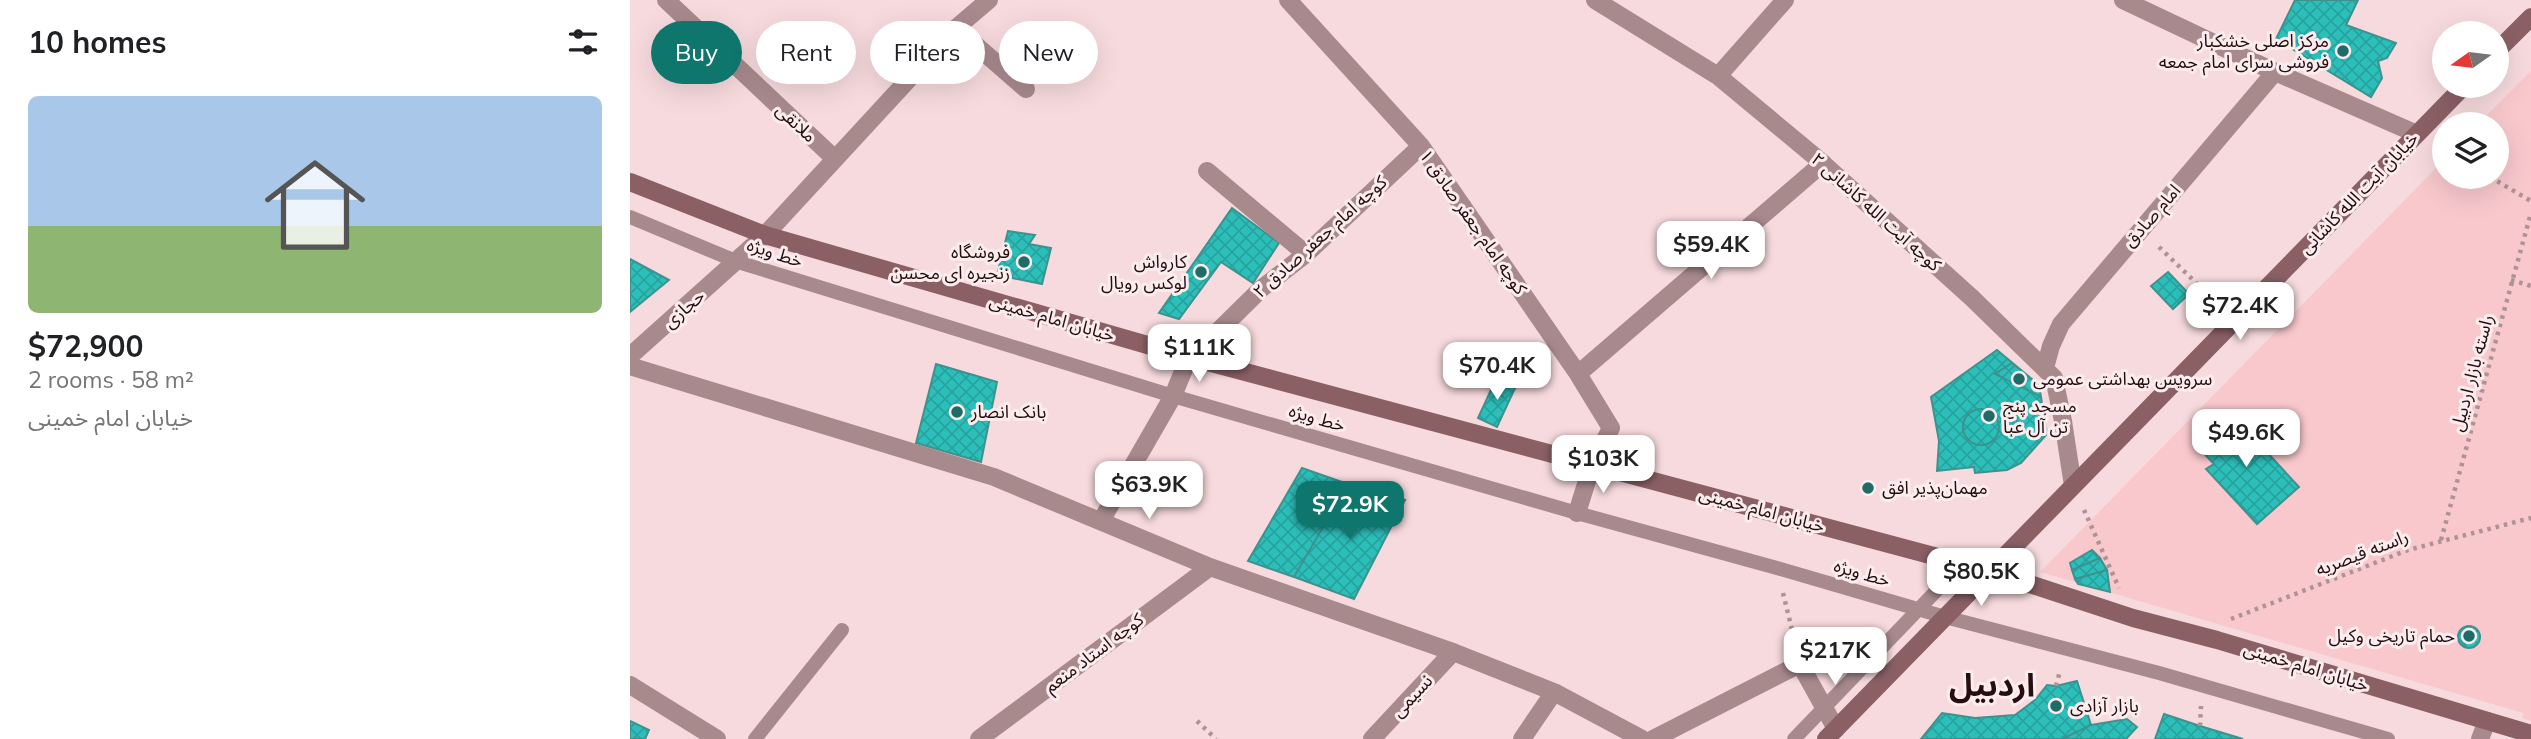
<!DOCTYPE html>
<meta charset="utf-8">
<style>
:root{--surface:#fff;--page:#f2f2f2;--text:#202124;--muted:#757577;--accent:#0f766e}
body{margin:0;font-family:Mulish,"Noto Sans Arabic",sans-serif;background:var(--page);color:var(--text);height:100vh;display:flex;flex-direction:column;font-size:26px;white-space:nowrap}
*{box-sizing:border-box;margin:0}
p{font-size:23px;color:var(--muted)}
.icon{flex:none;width:38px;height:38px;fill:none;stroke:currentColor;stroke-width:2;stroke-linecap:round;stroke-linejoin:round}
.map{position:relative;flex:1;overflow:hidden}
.sheet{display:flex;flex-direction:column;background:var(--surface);width:630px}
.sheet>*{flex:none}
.guide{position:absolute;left:21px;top:21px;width:665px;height:63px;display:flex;gap:14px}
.needle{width:46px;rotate:256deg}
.buttons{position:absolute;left:1802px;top:21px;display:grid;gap:14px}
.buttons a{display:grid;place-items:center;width:77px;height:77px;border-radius:50%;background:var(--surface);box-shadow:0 7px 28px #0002;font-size:35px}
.price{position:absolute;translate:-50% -60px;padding:0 16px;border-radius:14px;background:#fff;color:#222;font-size:23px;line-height:46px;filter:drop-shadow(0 2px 4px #0008)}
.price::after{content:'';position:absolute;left:50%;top:42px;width:21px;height:16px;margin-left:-10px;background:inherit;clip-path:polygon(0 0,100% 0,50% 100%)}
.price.selected{background:var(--accent);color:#fff}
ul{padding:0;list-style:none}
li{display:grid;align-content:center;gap:14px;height:371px;padding:0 28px}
li span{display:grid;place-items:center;height:217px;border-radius:10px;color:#555}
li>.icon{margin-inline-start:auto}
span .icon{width:126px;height:126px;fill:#fffc;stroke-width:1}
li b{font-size:30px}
h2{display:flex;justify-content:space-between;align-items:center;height:84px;padding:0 28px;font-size:30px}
.chip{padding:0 24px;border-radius:32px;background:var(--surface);box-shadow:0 7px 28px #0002;font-size:24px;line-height:63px}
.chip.selected{background:var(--accent);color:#fff}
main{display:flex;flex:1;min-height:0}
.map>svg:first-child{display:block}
</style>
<main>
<section class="sheet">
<h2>10 homes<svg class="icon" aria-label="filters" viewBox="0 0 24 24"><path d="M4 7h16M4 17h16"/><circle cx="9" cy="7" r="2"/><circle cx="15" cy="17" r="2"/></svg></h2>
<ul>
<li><span style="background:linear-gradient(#a9c7e8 60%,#8fb573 0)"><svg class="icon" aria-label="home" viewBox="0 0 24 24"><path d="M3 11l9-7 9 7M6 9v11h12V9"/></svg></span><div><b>$72,900</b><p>2 rooms · 58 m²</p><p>خیابان امام خمینی</p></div></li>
</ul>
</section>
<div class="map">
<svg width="1901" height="739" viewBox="0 0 1901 739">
<defs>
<pattern id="building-cross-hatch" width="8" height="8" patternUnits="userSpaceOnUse" patternTransform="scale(1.75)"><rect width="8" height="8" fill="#2cbfba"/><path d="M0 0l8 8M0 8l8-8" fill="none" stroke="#27a39f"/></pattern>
</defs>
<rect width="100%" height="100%" fill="#f7dadd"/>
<path fill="#f8c8cd" d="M1901,71V721L1892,718L1893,713L1410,572L1815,159V177H1867V124H1848Z"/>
<path fill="url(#building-cross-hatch)" stroke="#3e928e" stroke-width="2" d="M1665,0H1728L1716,25L1766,43L1757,58L1748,61L1752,78L1741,97L1646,39Z
M602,208L649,243L623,283L591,262L549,319L529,313Z
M378,231L405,235L399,244L421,248L412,284L367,275Z
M0,259L39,280L0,312Z
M1538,272L1559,294L1543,309L1521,286Z
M1367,350L1409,385L1417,434L1391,463L1377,470L1345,473L1344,467L1307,471L1309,441L1301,397Z
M1382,363L1409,385L1411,397L1365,374Z
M306,364L367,382L351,462L286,443Z
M867,377L886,386L867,427L848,418Z
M1333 427a18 18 0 1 1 36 0a18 18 0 1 1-36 0Z
M1600,412L1669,487L1627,524L1576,469L1584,464L1567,446Z
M672,468L718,484L664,577L618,561Z
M718,484L775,500L724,599L664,577Z
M1462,550L1470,558L1442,570L1440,563Z
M1470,558L1477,570L1445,579L1442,570Z
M1477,570L1480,592L1448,584L1445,579Z
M1828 637a11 11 0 1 1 22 0a11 11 0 1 1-22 0Z
M1447,681L1461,725L1432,739H1291L1312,713L1345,718L1385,715L1405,700L1417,685L1426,686Z
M1534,714L1570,726L1613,739H1525Z
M1497,719L1507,727L1496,739H1432L1461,725Z
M0,721L19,730L15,739H0Z"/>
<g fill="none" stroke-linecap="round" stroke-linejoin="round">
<path stroke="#ae9396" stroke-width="4.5" stroke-dasharray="3.5 5" stroke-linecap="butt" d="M1860,177L1901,201
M1529,247L1588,304
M1881,280L1901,286
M1454,510L1489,588
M1811,540L1901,213
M1153,593L1165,642
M1601,619L1778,550L1901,518
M1426,686L1430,671
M567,721L586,739
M1570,726L1571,706"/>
<path stroke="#a88a8d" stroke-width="14" d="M0,217L108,262L543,396L947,513L1147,568L1315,617L1529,673L1758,739
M125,739L212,630
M1164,739L1332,564"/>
<path stroke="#a88a8d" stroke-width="18" d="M36,0L205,159
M658,0L791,146L948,374L981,428L962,465L947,513
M965,0L1088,76L1189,160L1342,298L1424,378L1433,421L1443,486
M1493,0L1645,72L1787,134
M326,28L396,89
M1088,76L1155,0
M577,171L676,254
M0,356L135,235L326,28L359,0
M0,366L364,477L580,567L823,652L924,692L1012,739
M1415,368L1421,346L1431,324L1645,72
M948,374L1193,163
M471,521L543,396L559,357L568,351L632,288L676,254L791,146
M0,685L87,739
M349,739L580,567
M742,739L823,652
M892,739L924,692
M1023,739L1170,664L1206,729
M1850,739L1857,721"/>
<path stroke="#8a6065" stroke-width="18" d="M1867,51L1901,17
M0,182L135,235L559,357L1360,571L1503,618L1587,640L1901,734
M1196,739L1834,86"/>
</g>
<g fill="#1f6b68" stroke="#fbeced" stroke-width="2.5">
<circle cx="1713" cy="51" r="7"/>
<circle cx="394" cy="262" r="7"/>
<circle cx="571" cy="272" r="7"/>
<circle cx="1389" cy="379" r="7"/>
<circle cx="327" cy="412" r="7"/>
<circle cx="1359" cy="416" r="7"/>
<circle cx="1238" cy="488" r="7"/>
<circle cx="1839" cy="636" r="7"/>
<circle cx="1426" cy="706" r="7"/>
</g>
<g text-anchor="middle" stroke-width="6" stroke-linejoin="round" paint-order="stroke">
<g font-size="18" fill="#250d11" stroke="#fbeced" text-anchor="start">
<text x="1699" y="47" text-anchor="end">مرکز اصلی خشکبار<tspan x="1699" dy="21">فروشی سرای امام جمعه</tspan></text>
<text x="380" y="258" text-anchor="end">فروشگاه<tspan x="380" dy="21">زنجیره ای محسن</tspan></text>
<text x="557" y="268" text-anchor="end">کارواش<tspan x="557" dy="21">لوکس رویال</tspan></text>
<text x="1403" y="385">سرویس بهداشتی عمومی</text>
<text x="1373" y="412">مسجد پنج<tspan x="1373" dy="21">تن آل عبا</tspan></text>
<text x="341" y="418">بانک انصار</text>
<text x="1252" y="494">مهمان‌پذیر افق</text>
<text x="1825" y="642" text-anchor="end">حمام تاریخی وکیل</text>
<text x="1440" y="712">بازار آزادی</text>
</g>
<g font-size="18" fill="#250d11" stroke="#fbeced">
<text transform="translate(166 123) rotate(43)" y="6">ملانقی</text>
<text transform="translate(1729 193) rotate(-46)" y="6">خیابان آیت الله کاشانی</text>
<text transform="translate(1246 212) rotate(42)" y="6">کوچه آیت الله کاشانی ۲</text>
<text transform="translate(1522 216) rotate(-49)" y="6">امام صادق</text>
<text transform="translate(843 222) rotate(55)" y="6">کوچه امام جعفر صادق ۱</text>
<text transform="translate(690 237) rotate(-42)" y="6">کوچه امام جعفر صادق ۲</text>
<text transform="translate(145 253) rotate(18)" y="6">خط ویژه</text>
<text transform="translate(54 309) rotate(-41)" y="6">حجازی</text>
<text transform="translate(422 318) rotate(16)" y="6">خیابان امام خمینی</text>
<text transform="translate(1842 373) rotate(-75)" y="6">راسته بازار اردبیل</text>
<text transform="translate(687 418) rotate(16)" y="6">خط ویژه</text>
<text transform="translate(1132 510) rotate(15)" y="6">خیابان امام خمینی</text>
<text transform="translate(1732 553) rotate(-21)" y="6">راسته قیصریه</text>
<text transform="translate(1232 573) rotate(16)" y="6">خط ویژه</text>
<text transform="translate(464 653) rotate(-37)" y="6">کوچه استاد منعم</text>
<text transform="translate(1676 667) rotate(17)" y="6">خیابان امام خمینی</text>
<text transform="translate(782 696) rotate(-47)" y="6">نسیمی</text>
</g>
<g font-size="32" font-weight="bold" fill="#250d11" stroke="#fbeced">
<text x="1362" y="696">اردبیل</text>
</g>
</g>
</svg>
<div class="buttons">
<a><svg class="needle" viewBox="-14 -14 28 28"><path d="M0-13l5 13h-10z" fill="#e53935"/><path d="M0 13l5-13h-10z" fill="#757577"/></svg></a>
<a><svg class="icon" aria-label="layers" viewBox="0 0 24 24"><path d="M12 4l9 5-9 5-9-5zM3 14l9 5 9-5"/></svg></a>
</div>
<b class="price" style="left:1081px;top:281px">$59.4K</b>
<b class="price" style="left:1610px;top:342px">$72.4K</b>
<b class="price" style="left:569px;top:384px">$111K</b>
<b class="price" style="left:867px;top:402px">$70.4K</b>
<b class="price" style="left:1616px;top:469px">$49.6K</b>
<b class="price" style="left:973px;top:495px">$103K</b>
<b class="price" style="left:519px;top:521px">$63.9K</b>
<b class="price selected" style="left:720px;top:541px">$72.9K</b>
<b class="price" style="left:1351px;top:608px">$80.5K</b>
<b class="price" style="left:1205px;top:687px">$217K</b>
<div class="guide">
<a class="chip selected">Buy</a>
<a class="chip">Rent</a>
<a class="chip">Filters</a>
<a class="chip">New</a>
</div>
</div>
</main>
